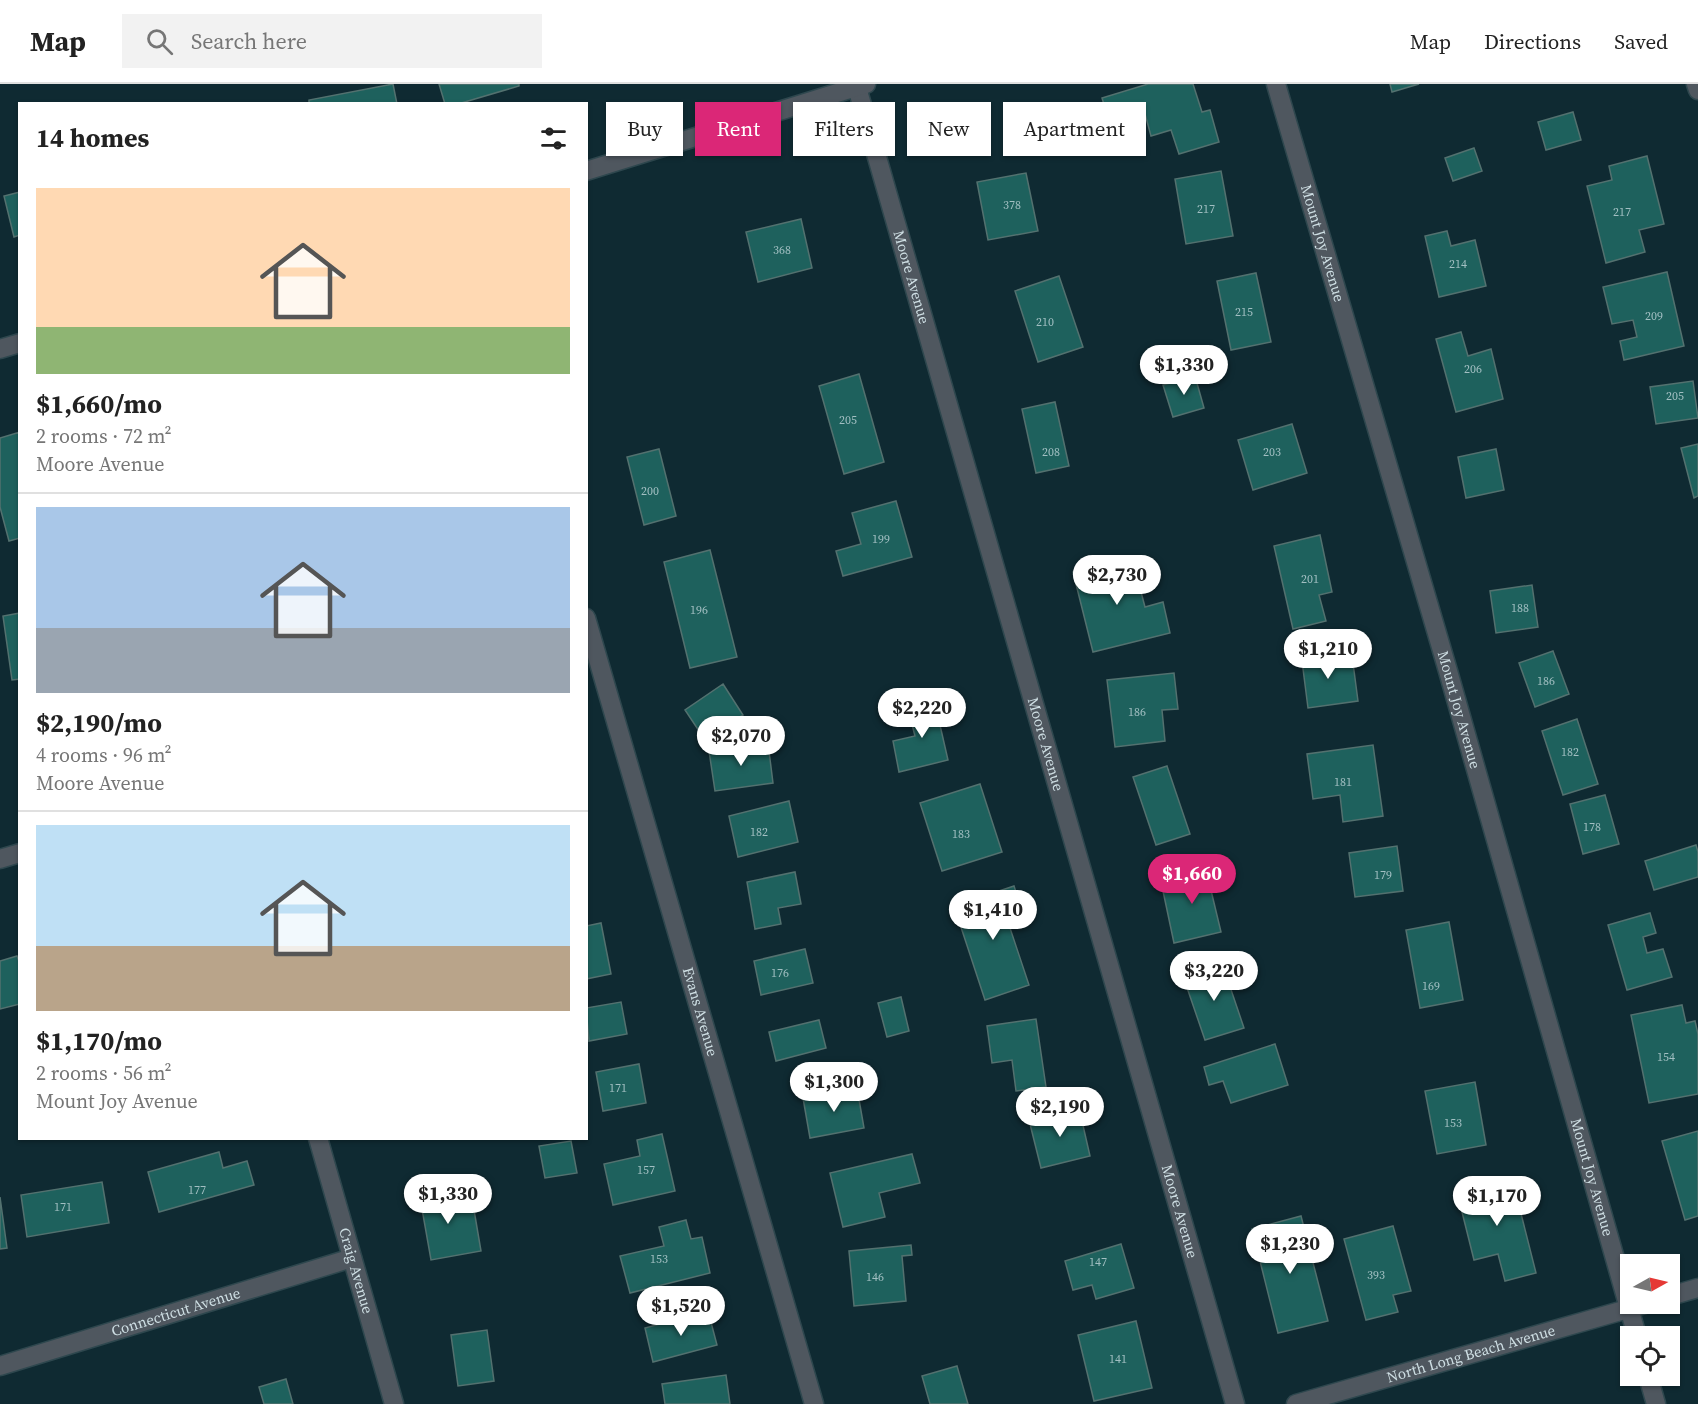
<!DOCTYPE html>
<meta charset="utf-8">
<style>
:root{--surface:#fff;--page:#f2f2f2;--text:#222;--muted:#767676;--line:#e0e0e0;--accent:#db2777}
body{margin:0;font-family:"Source Serif 4",serif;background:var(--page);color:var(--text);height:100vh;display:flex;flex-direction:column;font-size:22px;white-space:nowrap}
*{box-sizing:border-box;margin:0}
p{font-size:20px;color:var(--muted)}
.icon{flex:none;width:33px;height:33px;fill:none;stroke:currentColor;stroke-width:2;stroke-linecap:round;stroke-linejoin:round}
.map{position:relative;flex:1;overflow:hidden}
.details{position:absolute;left:18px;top:18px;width:570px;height:1038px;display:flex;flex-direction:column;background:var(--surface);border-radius:0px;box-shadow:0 2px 4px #0004}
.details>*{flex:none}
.banner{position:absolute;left:606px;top:18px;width:570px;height:54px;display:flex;gap:12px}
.needle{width:39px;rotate:82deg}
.buttons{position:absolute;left:1620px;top:1170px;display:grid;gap:12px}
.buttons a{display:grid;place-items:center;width:60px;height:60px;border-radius:0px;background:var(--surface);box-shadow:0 2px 4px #0004;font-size:30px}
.price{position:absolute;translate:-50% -51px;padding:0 14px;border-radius:21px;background:#fff;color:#222;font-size:20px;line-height:39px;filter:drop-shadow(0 2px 3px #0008)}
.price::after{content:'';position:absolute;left:50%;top:36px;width:18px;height:14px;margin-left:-9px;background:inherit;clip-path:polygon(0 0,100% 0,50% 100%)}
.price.on{background:var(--accent);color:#fff}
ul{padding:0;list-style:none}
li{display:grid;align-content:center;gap:12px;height:318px;padding:0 18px}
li+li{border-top:2px solid var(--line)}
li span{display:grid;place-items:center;height:186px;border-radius:0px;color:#555}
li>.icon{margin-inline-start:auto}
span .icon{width:108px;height:108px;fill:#fffc;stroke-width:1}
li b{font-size:26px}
h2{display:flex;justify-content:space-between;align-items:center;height:72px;padding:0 18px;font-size:26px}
.pill{padding:0 21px;border-radius:0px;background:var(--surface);box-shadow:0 2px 4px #0004;font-size:21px;line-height:54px}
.pill.on{background:var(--accent);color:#fff}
header{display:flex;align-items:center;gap:36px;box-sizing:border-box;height:84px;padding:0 30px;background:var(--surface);border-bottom:2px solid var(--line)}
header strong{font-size:28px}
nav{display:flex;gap:33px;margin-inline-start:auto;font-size:21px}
.search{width:420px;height:54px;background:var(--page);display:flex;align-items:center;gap:15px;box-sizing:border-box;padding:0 21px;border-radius:0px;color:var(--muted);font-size:22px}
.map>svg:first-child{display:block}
</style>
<header>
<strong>Map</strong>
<div class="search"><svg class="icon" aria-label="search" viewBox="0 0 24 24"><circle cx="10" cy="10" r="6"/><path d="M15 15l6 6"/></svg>Search here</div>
<nav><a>Map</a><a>Directions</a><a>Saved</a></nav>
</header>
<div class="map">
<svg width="1698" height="1320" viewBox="0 0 1698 1320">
<rect width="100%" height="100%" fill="#0f2a32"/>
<path fill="#1e615d" stroke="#53716f" stroke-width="1.5" d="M393,0L397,20H309V16Z
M439,0H519V2L458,20H445Z
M1148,0H1193L1202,28L1210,26L1219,58L1179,70L1171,46L1151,52L1145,30L1110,40L1102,14Z
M1390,0H1419L1392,8Z
M1573,28L1581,56L1546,66L1538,38Z
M1474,64L1482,87L1453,97L1445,74Z
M1647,72L1664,140L1639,146L1645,168L1606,179L1587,102L1612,96L1609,82Z
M1221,87L1233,152L1186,160L1175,95Z
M1026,89L1038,147L988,156L977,98Z
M20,108V151L14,153L4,112Z
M801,135L812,184L758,198L746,148Z
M1447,147L1451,162L1475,156L1486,202L1439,213L1425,152Z
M1667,188L1684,262L1624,276L1620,257L1637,253L1633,236L1612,240L1603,203Z
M1256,189L1271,258L1231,266L1217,197Z
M1059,192L1083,263L1038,278L1015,207Z
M1461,248L1468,272L1491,265L1503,315L1456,328L1436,255Z
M859,290L884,378L844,390L819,302Z
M1195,292L1204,324L1173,333L1163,301Z
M1693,297L1698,334L1656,340L1650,303Z
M1055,318L1069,382L1036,389L1022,325Z
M1292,340L1307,389L1253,406L1238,356Z
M20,348V454L9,457L0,423V354Z
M1698,360V412L1694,414L1681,364Z
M659,365L676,432L644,441L627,373Z
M1496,365L1504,406L1466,414L1458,373Z
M896,417L912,473L843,492L836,467L861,460L852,429Z
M1320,451L1332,508L1319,511L1326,537L1293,545L1274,462Z
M710,466L737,573L690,584L664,478Z
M1132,474L1145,523L1163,518L1170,549L1093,568L1073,488Z
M1532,501L1538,543L1496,549L1490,507Z
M20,529V595L12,596L3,532Z
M1331,565L1334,582L1353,579L1358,617L1308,624L1301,569Z
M1553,567L1569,610L1535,623L1519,579Z
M1174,589L1178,625L1162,626L1165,657L1115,663L1107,596Z
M723,600L743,631L705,656L685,626Z
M934,615L948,676L899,688L893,657L915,652L907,621Z
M1577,635L1598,700L1563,711L1542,647Z
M768,659L773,699L715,707L709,667Z
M1373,661L1383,732L1343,738L1340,711L1313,715L1307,670Z
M1167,682L1190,750L1156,761L1133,693Z
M980,700L1002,768L942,787L920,719Z
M1605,711L1619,760L1583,770L1570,720Z
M789,717L798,758L738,773L729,732Z
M1696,761L1698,768V793L1654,806L1645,777Z
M1397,762L1403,807L1355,813L1349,769Z
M1203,773L1221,848L1174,859L1163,807L1187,801L1181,778Z
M795,788L801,820L778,824L781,840L755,845L747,798Z
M1014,802L1023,829L1007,835L1029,901L985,916L954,822Z
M1650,829L1656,849L1643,853L1647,869L1663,865L1672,893L1627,906L1608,841Z
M1449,838L1463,916L1420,924L1406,846Z
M601,839L611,890L586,895V842Z
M805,865L813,899L761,911L754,877Z
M17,872L20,880V920L0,925V877Z
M1222,879L1244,944L1205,956L1183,892Z
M901,913L909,947L887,953L878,919Z
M621,918L627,950L589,957L586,924Z
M1682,921L1686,939L1695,937L1698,950V1010L1649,1019L1631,931Z
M1036,935L1046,1003L1016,1007L1012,976L992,979L987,942Z
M819,936L826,964L776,977L769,948Z
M1275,960L1288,1001L1231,1019L1223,997L1209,1001L1204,983Z
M639,980L646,1019L603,1027L596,988Z
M1475,998L1486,1061L1437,1070L1425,1007Z
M857,1004L864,1044L810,1054L803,1014Z
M1079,1024L1090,1072L1041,1084L1029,1036Z
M1698,1047V1132L1685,1136L1662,1057Z
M662,1050L675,1107L613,1121L604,1080L640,1072L637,1056Z
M571,1057L577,1089L545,1094L539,1062Z
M219,1068L223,1084L247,1077L254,1101L159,1128L148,1088Z
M912,1070L920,1099L879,1109L885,1133L843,1143L830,1089Z
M1512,1094L1536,1189L1505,1197L1498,1170L1474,1176L1457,1108Z
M102,1098L109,1139L27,1153L21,1111Z
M449,1102L453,1124L473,1120L481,1167L431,1176L419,1108Z
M0,1113L7,1164L0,1165Z
M1301,1132L1328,1237L1278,1249L1252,1145Z
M686,1136L691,1155L702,1153L710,1189L630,1209L620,1172L664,1162L659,1143Z
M1393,1142L1411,1207L1393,1211L1398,1228L1366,1236L1344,1155Z
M1121,1160L1134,1204L1096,1215L1092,1201L1073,1206L1065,1177Z
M911,1161L912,1171L902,1172L906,1217L854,1222L849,1167Z
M708,1227L717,1261L653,1278L645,1244Z
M1136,1237L1152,1304L1094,1317L1078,1251Z
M487,1246L494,1297L458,1302L451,1251Z
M957,1282L968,1320H930L922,1292Z
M726,1291L730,1320H665L662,1300Z
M286,1295L293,1320H264L259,1303Z"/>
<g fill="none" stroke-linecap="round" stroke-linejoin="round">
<defs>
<g id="minor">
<path id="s1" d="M856,0L1235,1320"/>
<path id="s2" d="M1276,0L1448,587L1637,1252"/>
<path d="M1696,0L1698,6"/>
<path d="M586,87L866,0"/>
<path d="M0,265L20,259"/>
<path id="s3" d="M586,534L814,1320"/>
<path d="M0,775L20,769"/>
<path id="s4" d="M318,1054L394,1320"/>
<path d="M1670,1212L1698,1204"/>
<path id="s5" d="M0,1282L352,1174"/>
<path d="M1648,1292L1656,1320"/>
<path id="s6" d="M1296,1320L1645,1220"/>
</g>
</defs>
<use href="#minor" stroke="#2e474e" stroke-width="21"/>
<use href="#minor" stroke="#4f575f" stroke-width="18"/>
</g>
<g text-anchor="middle" stroke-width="4.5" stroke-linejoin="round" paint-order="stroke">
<g font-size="12" fill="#a2bfc2">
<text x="1012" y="125">378</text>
<text x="1206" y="129">217</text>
<text x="1622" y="132">217</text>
<text x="782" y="170">368</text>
<text x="1458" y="184">214</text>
<text x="1244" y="232">215</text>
<text x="1654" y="236">209</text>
<text x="1045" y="242">210</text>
<text x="1473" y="289">206</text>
<text x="1675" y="316">205</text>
<text x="848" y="340">205</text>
<text x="1051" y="372">208</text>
<text x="1272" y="372">203</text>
<text x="650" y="411">200</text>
<text x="881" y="459">199</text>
<text x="1310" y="499">201</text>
<text x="1520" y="528">188</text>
<text x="699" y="530">196</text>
<text x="1546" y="601">186</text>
<text x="1137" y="632">186</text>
<text x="1570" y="672">182</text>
<text x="1343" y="702">181</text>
<text x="1592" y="747">178</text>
<text x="759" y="752">182</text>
<text x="961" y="754">183</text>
<text x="1383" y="795">179</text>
<text x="780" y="893">176</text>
<text x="1431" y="906">169</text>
<text x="1666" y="977">154</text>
<text x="618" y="1008">171</text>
<text x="1453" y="1043">153</text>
<text x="646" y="1090">157</text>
<text x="197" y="1110">177</text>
<text x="63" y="1127">171</text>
<text x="659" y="1179">153</text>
<text x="1098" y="1182">147</text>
<text x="1376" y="1195">393</text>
<text x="875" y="1197">146</text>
<text x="1118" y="1279">141</text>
</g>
<g font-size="15" fill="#cedee3" stroke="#0f2a32">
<text dy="5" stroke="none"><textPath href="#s2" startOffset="166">Mount Joy Avenue</textPath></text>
<text dy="5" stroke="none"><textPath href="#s1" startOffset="201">Moore Avenue</textPath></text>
<text dy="5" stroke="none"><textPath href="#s2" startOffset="652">Mount Joy Avenue</textPath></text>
<text dy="5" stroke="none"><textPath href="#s1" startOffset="687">Moore Avenue</textPath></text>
<text dy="5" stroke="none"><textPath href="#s3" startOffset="410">Evans Avenue</textPath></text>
<text dy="5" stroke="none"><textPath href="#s2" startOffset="1138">Mount Joy Avenue</textPath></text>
<text dy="5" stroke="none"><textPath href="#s1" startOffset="1173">Moore Avenue</textPath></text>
<text dy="5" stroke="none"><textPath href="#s4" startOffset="138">Craig Avenue</textPath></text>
<text dy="5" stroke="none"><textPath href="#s5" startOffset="184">Connecticut Avenue</textPath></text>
<text dy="5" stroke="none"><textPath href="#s6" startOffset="182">North Long Beach Avenue</textPath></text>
</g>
</g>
</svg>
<div class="buttons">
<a><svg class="needle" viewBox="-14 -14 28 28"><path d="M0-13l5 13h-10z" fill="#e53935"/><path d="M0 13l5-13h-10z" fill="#767676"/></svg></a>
<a><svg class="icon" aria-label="locate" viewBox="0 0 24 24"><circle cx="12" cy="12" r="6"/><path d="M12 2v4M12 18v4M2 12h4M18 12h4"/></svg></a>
</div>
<b class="price" style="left:1184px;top:312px">$1,330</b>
<b class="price" style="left:1117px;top:522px">$2,730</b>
<b class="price" style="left:1328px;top:596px">$1,210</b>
<b class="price" style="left:922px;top:655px">$2,220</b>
<b class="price" style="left:741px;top:683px">$2,070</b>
<b class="price on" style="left:1192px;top:821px">$1,660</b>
<b class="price" style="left:993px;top:857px">$1,410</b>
<b class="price" style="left:1214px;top:918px">$3,220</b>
<b class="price" style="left:834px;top:1029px">$1,300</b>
<b class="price" style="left:1060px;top:1054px">$2,190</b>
<b class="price" style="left:448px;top:1141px">$1,330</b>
<b class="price" style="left:1497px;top:1143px">$1,170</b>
<b class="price" style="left:1290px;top:1191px">$1,230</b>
<b class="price" style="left:681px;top:1253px">$1,520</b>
<div class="banner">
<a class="pill">Buy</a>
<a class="pill on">Rent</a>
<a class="pill">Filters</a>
<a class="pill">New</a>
<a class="pill">Apartment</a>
</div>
<section class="details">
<h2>14 homes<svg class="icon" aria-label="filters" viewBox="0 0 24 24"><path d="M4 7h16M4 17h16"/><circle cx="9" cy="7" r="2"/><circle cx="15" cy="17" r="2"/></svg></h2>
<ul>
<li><span style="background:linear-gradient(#ffd9b3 75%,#8fb573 0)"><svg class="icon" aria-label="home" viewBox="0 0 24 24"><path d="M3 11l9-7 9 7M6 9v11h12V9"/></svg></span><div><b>$1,660/mo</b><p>2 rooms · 72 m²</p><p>Moore Avenue</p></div></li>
<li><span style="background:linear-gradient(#a9c7e8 65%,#9aa5b1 0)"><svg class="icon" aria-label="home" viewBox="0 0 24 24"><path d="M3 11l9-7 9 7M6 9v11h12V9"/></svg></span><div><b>$2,190/mo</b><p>4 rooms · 96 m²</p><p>Moore Avenue</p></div></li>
<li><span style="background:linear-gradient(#bfe0f5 65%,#b9a48a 0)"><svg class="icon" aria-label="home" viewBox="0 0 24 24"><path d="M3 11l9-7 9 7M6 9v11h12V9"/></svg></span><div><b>$1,170/mo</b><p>2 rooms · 56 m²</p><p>Mount Joy Avenue</p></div></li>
</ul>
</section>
</div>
